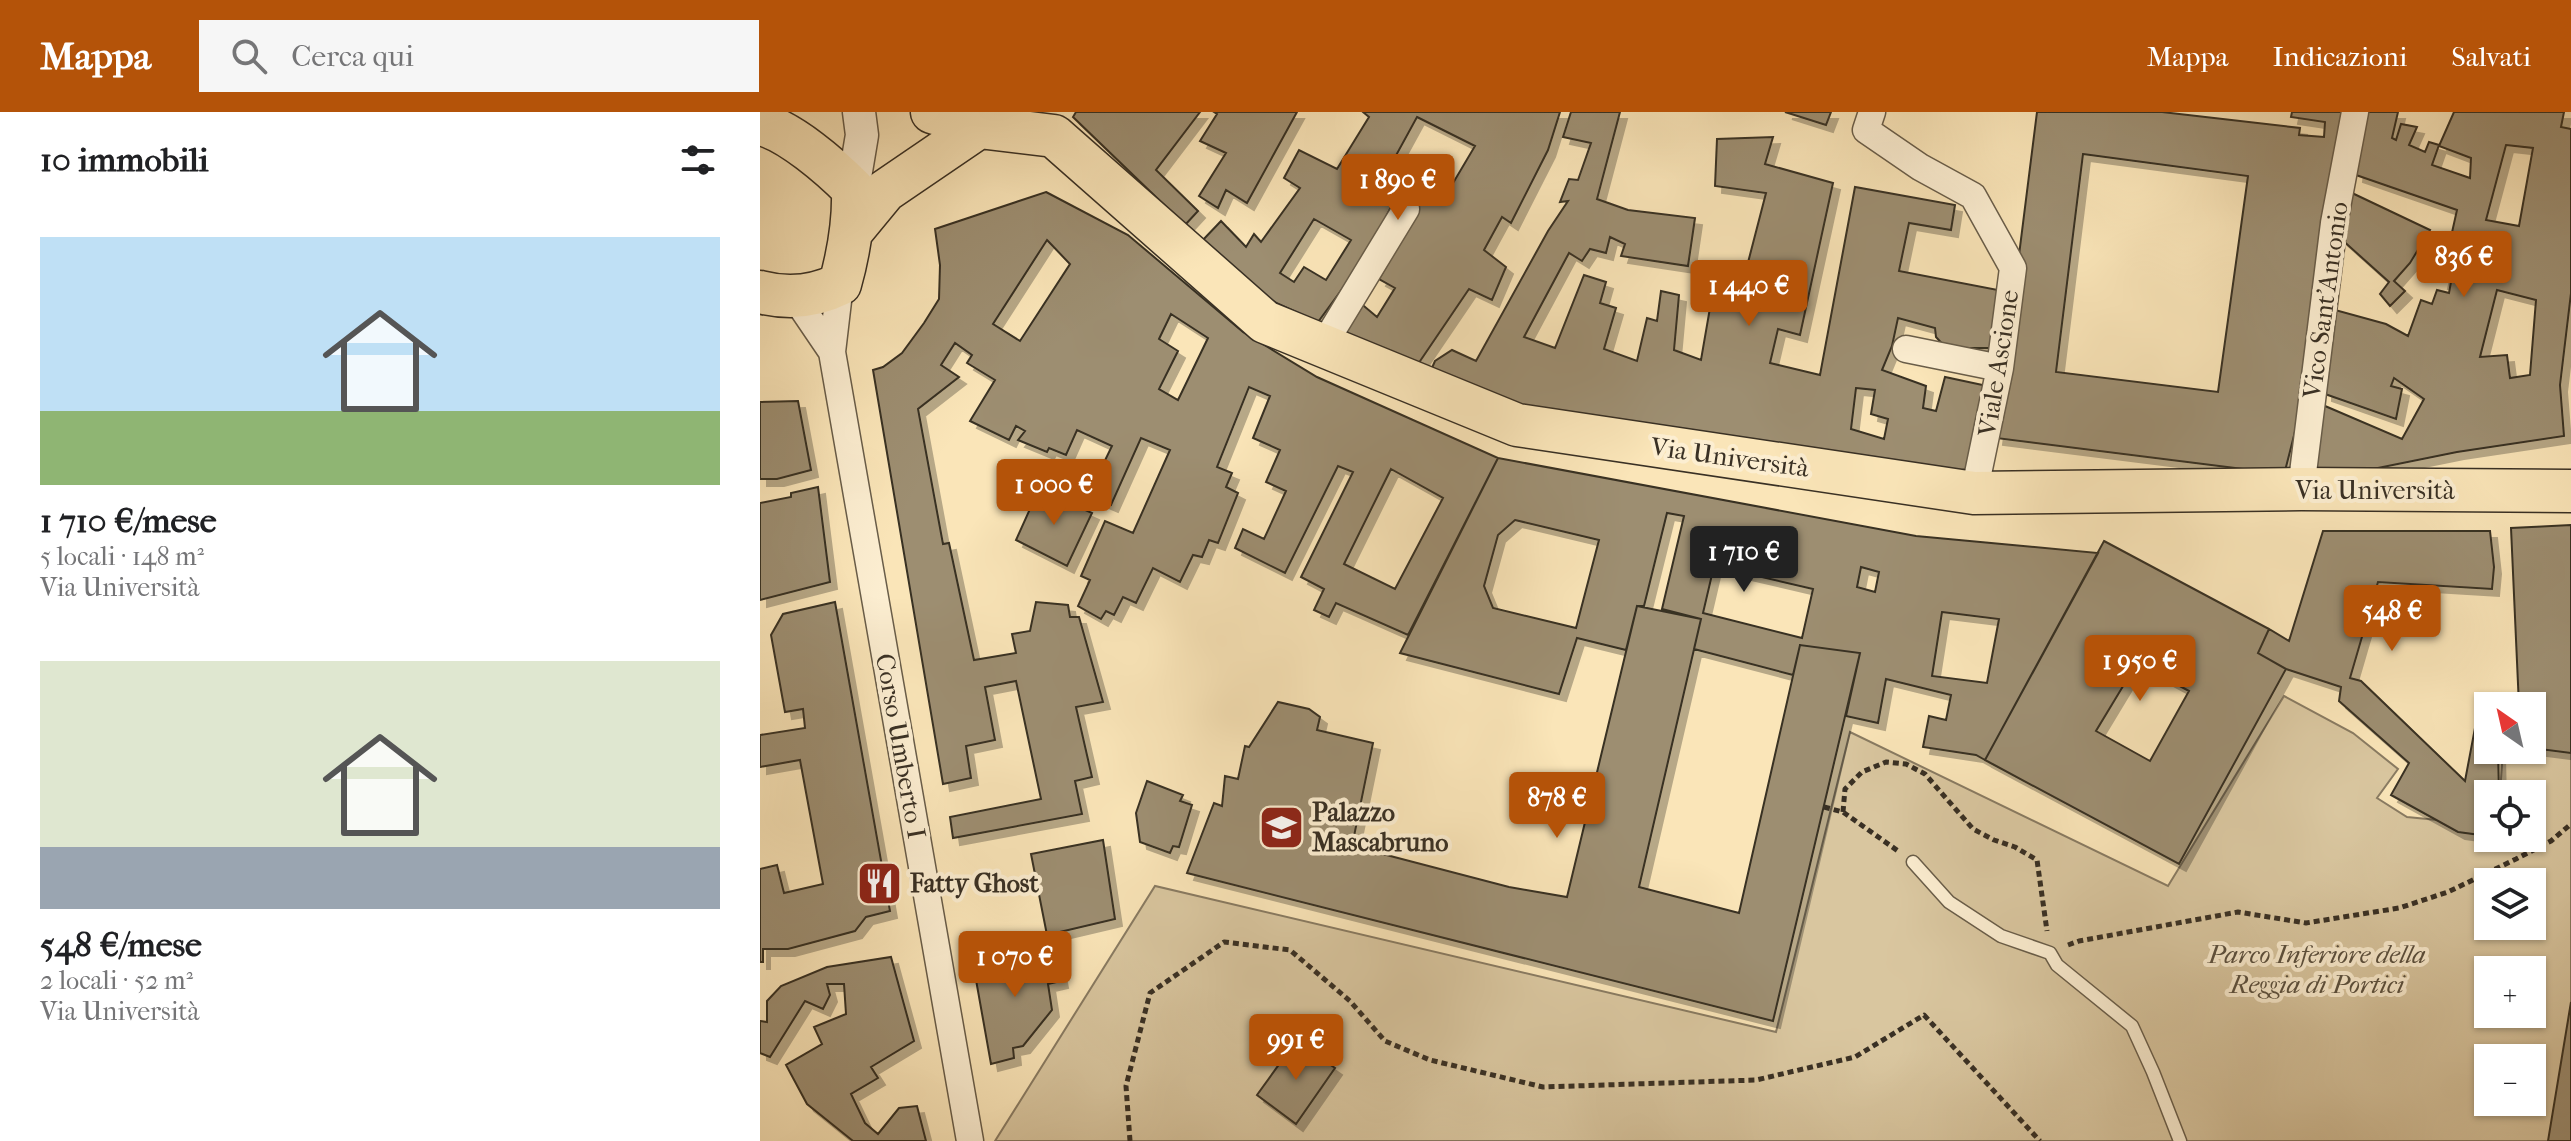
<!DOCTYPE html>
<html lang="it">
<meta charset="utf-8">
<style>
:root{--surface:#fff;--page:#f6f6f6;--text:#202124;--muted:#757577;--accent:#b45309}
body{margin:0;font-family:"IM FELL French Canon",serif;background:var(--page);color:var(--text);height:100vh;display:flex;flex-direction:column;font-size:30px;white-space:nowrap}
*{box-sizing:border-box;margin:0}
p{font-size:26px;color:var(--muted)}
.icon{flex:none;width:44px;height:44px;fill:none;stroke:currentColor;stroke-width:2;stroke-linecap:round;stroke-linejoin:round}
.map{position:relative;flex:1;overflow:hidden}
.details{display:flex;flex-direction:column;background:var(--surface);width:760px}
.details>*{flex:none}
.needle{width:52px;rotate:326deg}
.controls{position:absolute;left:1714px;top:580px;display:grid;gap:16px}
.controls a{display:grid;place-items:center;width:72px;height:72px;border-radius:0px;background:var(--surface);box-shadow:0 2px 6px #0004;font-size:40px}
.price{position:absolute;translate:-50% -68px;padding:0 18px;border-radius:8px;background:var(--accent);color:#fff;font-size:26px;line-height:52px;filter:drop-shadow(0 2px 4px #0008)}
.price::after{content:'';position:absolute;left:50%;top:48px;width:24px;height:18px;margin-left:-12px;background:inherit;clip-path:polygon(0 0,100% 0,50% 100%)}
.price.on{background:#222;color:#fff}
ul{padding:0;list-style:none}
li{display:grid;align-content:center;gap:16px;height:424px;padding:0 40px}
li span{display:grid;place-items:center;height:248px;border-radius:0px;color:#555}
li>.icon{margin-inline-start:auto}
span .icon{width:144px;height:144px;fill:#fffc;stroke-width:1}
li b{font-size:34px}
h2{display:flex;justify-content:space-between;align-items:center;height:96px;padding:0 40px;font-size:34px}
header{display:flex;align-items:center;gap:48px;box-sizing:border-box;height:112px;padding:0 40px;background:var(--accent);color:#fff}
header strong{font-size:38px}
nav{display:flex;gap:44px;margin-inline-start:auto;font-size:28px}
.search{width:560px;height:72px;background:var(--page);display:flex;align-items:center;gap:20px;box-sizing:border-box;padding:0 28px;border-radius:0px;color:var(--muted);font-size:30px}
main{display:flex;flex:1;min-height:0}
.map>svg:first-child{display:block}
</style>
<header>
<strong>Mappa</strong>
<div class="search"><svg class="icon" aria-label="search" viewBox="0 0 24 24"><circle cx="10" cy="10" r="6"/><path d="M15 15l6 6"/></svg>Cerca qui</div>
<nav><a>Mappa</a><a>Indicazioni</a><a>Salvati</a></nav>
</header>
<main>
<section class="details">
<h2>10 immobili<svg class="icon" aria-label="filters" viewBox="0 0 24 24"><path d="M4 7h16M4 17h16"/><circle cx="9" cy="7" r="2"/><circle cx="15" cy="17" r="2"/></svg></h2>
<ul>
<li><span style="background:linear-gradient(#bfe0f5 70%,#8fb573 0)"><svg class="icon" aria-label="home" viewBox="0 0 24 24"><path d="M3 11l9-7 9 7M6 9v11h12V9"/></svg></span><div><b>1 710 €/mese</b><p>5 locali · 148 m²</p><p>Via Università</p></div></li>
<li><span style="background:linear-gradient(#dfe7d0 75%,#9aa5b1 0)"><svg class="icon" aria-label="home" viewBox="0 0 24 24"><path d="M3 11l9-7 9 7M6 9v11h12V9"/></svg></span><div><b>548 €/mese</b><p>2 locali · 52 m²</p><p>Via Università</p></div></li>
</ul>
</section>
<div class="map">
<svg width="1811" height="1029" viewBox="0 0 1811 1029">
<defs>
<filter id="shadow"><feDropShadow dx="7" dy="7" stdDeviation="0" flood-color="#0004"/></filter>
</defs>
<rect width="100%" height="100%" fill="#fae5b8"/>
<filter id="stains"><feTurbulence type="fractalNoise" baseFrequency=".0025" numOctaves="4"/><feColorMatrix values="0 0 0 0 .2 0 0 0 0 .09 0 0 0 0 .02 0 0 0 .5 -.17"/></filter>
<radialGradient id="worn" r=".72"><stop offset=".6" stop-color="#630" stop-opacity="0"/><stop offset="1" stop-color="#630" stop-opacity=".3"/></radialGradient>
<path fill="#d9c69f" stroke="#897b62" stroke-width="2" fill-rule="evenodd" d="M1524,584L1593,621L1638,657L1617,686L1647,705L1728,713V726H1772V682H1740L1743,638L1756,641L1757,638H1772V610L1811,609V1029H235L395,774L1016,920L1090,620L1408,774ZM1728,770H1772V814H1728ZM1728,858H1772V902H1728ZM1728,946H1772V990H1728Z"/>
<path fill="#9d8e71" stroke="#393024" stroke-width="2" fill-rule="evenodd" filter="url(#shadow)" d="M316,0H440L396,58L438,99L425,113L313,5Z
M454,0H537L487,91L466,78L458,96L439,84L466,41L440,29L457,2Z
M603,0H800L788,38L751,111L742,105L724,138L746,155L732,188L709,177L654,258L581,224L598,189L617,205L635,176L619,167L658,99L636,85L607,143L558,210L499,183L441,130L461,109L486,135L494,122L501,130L540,76L524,66L539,38L577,57L609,5ZM657,5L715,34L683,88L628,58ZM554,107L591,128L566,168L544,155L534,170L520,161Z
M811,0H860L837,87L868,98L935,106L928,154L861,144L865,132L850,125L846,141L830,137L822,149L809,141L764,225L795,236L824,163L846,170L840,191L856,196L844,237L877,249L887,206L897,209L901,179L919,183L914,238L941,248L951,190L977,193L1006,81L955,74L957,27L1013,25L1005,52L1073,71L1040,223L1018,217L1010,251L1060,263L1095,75L1195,93L1191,118L1149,111L1139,159L1243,179L1234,236H1186L1176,225L1175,216L1138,206L1132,234L1122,258L1166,274L1163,296L1176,299L1185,265L1232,275L1217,356L1148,365L773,298L668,265L675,249L692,238L716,249L788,119L808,89L800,90L809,67L818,68L831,31L803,25ZM1096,276L1115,278L1111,302L1128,307L1124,327L1091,317Z
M1025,0H1071L1066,13Z
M1277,0H1402L1540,16L1539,23L1564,25L1565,10L1531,5L1532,0H1590L1544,284L1525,359H1499L1236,326ZM1323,42L1488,64L1458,280L1296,260Z
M1604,0H1638L1632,26L1636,28L1641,12L1657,15L1649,33L1665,40L1669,30L1679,33L1672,53L1710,66L1711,46L1679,34L1694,0H1804L1801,15L1811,17V181L1800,273L1804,324L1697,340L1613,357H1544L1558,291L1642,327L1664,287L1634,266L1631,274L1642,277L1636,307L1565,282L1568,196L1626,212L1648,224L1661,188L1672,192L1677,178L1689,181L1691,170H1681L1697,98L1596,63ZM1746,33L1773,36L1759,114L1726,108ZM1737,178L1776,188L1770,263L1750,266L1747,243L1720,245Z
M286,80L368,123L483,220L557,265L738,346L648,523L576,491L569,505L554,498L564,477L541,465L593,360L578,354L525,461L475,436L483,417L504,427L526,379L506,370L520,338L493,326L510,284L489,275L457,355L472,361L466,375L478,381L458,431L449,428L442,445L433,443L420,470L393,456L376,491L363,485L354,503L346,499L341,507L318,494L330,468L321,464L345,409L373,421L410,338L381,326L351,393L321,380L328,363L336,367L352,334L317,318L306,343L289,336L287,340L258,328L265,319L256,314L249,328L210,309L235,268L207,251L212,243L195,231L181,253L199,265L158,297L183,432L189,431L214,548L256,541L252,522L270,519L276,490L308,493L310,505H319L343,590L316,595L332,665L315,669L322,702L193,726L190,705L281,687L256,569L225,575L235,628L206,634L211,666L183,672L113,258L123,255L142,241L164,211L179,187L180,153L175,117ZM287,128L310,152L260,229L233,212ZM411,202L448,226L418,288L399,277L418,239L399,227ZM631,357L683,386L635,477L584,452Z
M1592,81L1670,118L1650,151L1634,169L1645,179L1630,194L1620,182L1629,170L1580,126Z
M38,289L51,358L17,367H0V290Z
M738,346L1156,424L1338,441L1225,648L1216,643L1163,635L1169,604L1186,608L1191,583L1126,567L1118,611L1086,604L1100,541L1040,533L1033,563L934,537L941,507L902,497L924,404L907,401L884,494H877L866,538L817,526L799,582L640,541ZM755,408L839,428L816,516L733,496L724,474L738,423ZM954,454L1053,477L1042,526L943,501ZM1101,455L1119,460L1115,480L1097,475ZM1182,500L1239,507L1227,571L1172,564Z
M58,375L70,470L0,488V391L31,385V381Z
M279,377L332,401L307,454L256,428Z
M1811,413V641L1772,636V594H1759L1751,416Z
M1563,419H1730L1734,455L1732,477L1618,470L1590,566L1601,569L1705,669L1718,600L1728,601V638H1738L1739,682H1728V724L1698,720L1631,683L1649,651L1579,589L1581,575L1526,557L1498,541L1509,517L1529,529Z
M1344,429L1509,517L1498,541L1526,557L1419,752L1225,648ZM1377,551L1429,579L1390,649L1336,619Z
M75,490L130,799L106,805L95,819L28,837H3V850H0V757L17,753L24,781L63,772L40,648L0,655V623L45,616L43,597L25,600L11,523L23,502Z
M877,494L941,507L879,775L979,801L1040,533L1100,541L1013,909L427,761L454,691L462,694L465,664L478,667L485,634L489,635L518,590L549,597L560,605L557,618L613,631L592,734L749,775L807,785Z
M387,669L423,683L420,689L432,693L419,735L413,734L410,741L380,730L376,701Z
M343,728L355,807L287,823L271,742Z
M295,837L301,869L288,872L292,898L263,934L253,936L254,946L231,952L213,851Z
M131,845L154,929L111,955L118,966L91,982L105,1011L118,1022L139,996L157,994L166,1029H93L47,992L26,953L62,932L54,915L86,902L84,872H67L70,883L63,897L45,889L10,945L0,941V909L7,910V889L21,874L67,855Z
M1811,890V1029H1788Z
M536,929L575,956L536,1012L497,983Z"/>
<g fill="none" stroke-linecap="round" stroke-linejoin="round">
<defs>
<path id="service" d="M1153,750L1189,790L1241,824L1290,841L1297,853L1372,914L1393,960L1420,1029"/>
<path id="minor" d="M1112,0L1106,18L1160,55L1213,84L1253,156L1240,256L1214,381
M80,172L72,240L210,1029
M34,184L72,240
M564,232L646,97
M1146,237L1240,256
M1541,377L1574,111L1595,0"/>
<path id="tertiary" d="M93,77L102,23L99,0"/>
<path id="primary" d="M172,0L219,15L294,24L505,210L757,313L1214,381L1541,377L1811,379
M0,12C29,18 72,56 93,77C94,110 89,140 80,172C54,185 27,187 0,180
M92,119L125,79L219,15"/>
</defs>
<use href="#service" stroke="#695d49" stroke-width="15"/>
<use href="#minor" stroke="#695d49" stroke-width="29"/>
<use href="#tertiary" stroke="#695d49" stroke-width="35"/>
<use href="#primary" stroke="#393024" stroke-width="45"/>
<path stroke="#393024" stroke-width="5" stroke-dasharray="6 4" stroke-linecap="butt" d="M1064,695L1083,700L1138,739
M1083,700L1085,677L1102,660L1126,650L1146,652L1165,662L1213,717L1234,728L1255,735L1277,748L1287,819
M1308,833L1319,829L1478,800L1546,811L1639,796L1688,780L1756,747L1791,729L1811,712
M370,1029L366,974L390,881L464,830L530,838L590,889L625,929L670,948L783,975L996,968L1095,945L1164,903L1280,1029"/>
<use href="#service" stroke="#fceed1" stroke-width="12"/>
<use href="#minor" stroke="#fceed1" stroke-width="26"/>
<use href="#tertiary" stroke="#fceed1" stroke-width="32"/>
<use href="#primary" stroke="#fae5b8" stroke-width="42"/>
</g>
<defs>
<symbol id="university-square" viewBox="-11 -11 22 22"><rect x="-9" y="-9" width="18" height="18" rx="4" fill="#8f2418" stroke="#fceed1"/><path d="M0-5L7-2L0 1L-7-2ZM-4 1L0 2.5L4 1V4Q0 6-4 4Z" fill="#fff"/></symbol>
<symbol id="restaurant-square" viewBox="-11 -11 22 22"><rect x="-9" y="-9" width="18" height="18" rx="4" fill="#8f2418" stroke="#fceed1"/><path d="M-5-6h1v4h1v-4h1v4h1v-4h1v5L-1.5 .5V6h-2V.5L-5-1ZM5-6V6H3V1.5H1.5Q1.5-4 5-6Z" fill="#fff"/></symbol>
</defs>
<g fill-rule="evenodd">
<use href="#university-square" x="496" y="690" width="51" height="51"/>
<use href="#restaurant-square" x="94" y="746" width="51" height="51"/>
</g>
<g text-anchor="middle" stroke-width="8" stroke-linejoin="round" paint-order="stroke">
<g font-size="26" fill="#393024" stroke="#fceed1">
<text transform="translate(1565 188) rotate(-82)" y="9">Vico Sant'Antonio</text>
<text transform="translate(1238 251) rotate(-81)" y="9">Viale Ascione</text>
<text transform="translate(970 345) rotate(8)" y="9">Via Università</text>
<text x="1615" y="387">Via Università</text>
<text transform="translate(141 634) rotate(80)" y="9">Corso Umberto I</text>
</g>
<g font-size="26" font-weight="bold" fill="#393024" stroke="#fceed1" text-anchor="start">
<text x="552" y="709">Palazzo<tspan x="552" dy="30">Mascabruno</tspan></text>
<text x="150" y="780">Fatty Ghost</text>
</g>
<g font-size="26" font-style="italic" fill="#594e3d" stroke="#fceed1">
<text x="1557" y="851">Parco Inferiore della<tspan x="1557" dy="30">Reggia di Portici</tspan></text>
</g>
</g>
<rect width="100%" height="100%" filter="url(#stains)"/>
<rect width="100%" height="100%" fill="url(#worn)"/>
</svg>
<div class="controls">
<a><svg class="needle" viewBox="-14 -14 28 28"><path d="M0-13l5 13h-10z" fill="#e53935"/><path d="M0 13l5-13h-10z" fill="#757577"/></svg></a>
<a><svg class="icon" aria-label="locate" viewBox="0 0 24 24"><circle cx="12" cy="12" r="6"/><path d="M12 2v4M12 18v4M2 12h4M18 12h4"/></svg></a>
<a><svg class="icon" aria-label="layers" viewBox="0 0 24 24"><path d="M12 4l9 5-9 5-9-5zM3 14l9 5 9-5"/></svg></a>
<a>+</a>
<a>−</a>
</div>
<b class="price" style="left:638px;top:110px">1 890 €</b>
<b class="price" style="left:1704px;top:187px">836 €</b>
<b class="price" style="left:989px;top:216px">1 440 €</b>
<b class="price" style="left:294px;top:415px">1 000 €</b>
<b class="price on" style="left:984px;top:482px">1 710 €</b>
<b class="price" style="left:1632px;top:541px">548 €</b>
<b class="price" style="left:1380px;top:591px">1 950 €</b>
<b class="price" style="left:797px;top:728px">878 €</b>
<b class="price" style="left:255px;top:887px">1 070 €</b>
<b class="price" style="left:536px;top:970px">991 €</b>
</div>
</main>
